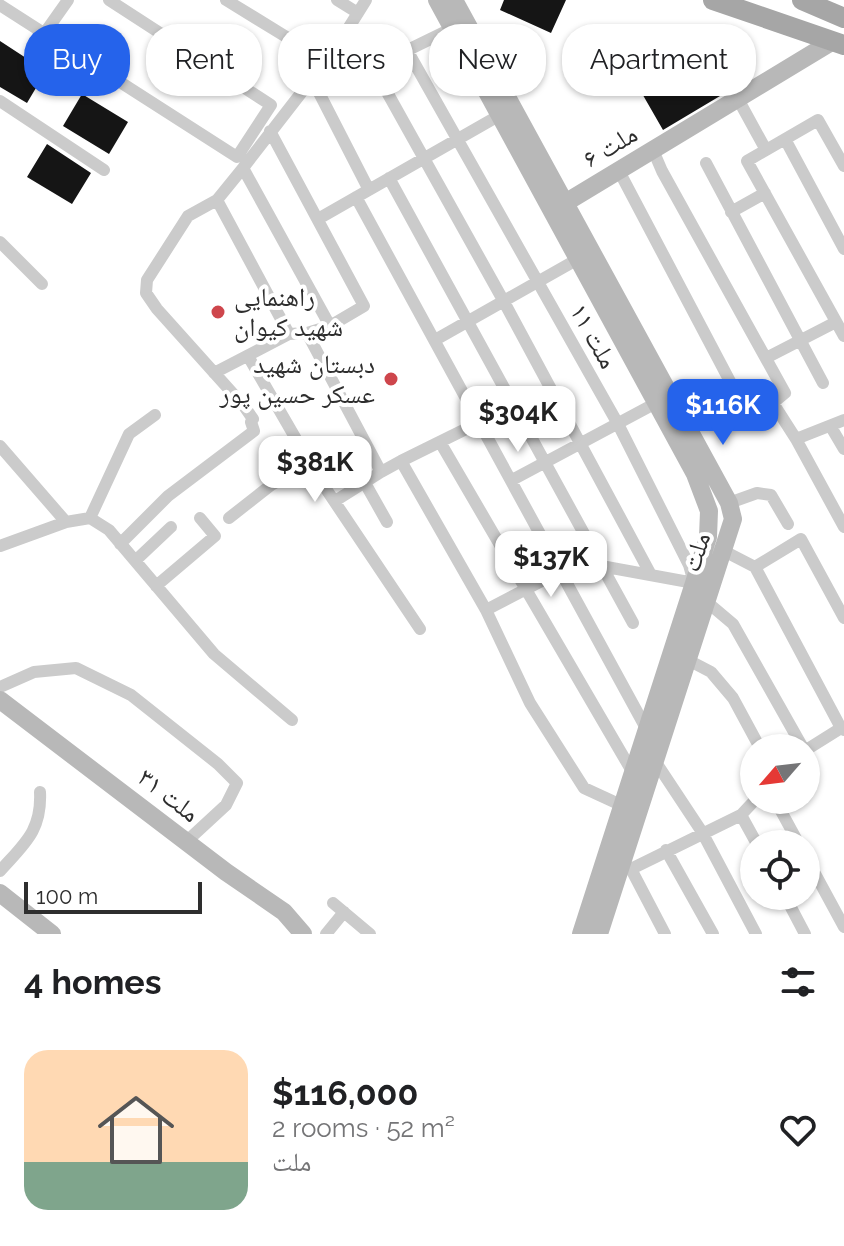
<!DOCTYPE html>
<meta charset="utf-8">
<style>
:root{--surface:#fff;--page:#f2f2f2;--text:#202124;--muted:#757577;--accent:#2563eb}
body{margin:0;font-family:Raleway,"Noto Naskh Arabic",sans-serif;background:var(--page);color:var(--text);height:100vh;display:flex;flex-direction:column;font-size:30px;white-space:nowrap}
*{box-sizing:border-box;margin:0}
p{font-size:26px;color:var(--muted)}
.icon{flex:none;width:44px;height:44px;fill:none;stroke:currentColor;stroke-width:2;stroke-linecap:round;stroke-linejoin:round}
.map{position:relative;height:934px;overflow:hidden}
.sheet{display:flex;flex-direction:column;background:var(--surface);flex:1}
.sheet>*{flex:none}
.hud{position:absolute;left:24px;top:24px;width:796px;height:72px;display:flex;gap:16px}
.needle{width:52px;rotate:242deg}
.controls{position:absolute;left:740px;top:734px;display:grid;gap:16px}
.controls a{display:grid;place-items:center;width:80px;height:80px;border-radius:50%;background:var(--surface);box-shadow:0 2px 6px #0004;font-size:40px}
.scale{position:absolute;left:24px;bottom:20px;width:178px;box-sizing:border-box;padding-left:8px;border:4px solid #2e2e2e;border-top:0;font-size:22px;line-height:28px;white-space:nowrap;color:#2e2e2e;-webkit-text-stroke:6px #fff;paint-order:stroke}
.price{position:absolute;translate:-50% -68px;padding:0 18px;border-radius:16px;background:#fff;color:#222;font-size:26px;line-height:52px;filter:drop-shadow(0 2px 4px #0008)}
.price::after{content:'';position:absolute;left:50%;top:48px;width:24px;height:18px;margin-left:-12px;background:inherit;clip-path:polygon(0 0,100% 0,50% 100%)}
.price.selected{background:var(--accent);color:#fff}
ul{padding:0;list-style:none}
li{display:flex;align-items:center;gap:24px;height:200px;padding:0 24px}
li span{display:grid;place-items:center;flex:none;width:224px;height:160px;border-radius:24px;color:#555}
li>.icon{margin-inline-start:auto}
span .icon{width:96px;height:96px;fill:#fffc;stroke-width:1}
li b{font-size:34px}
h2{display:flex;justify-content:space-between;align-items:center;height:96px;padding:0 24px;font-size:34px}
.chip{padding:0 28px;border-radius:32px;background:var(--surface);box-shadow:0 2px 6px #0004;font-size:28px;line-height:72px}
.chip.selected{background:var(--accent);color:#fff}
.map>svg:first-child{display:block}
</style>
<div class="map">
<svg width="844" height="934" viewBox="0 0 844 934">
<rect width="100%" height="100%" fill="#fff"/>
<path fill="#151515" d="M504,0H566L551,33L500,10Z
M0,41L46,71L27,103L0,87Z
M695,51L720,96L663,130L636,83Z
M82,94L128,122L109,154L63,126Z
M47,144L91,173L72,204L27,177Z"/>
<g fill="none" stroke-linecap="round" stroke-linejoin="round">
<path stroke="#cbcbcb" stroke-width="12" d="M226,0L306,49
M337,0L358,13
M0,5L237,157L271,105L109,0
M44,34L68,0
M407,50L618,424L689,565L694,583L601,566L561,571L486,610
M373,67L503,300L650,573
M738,99L766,150
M0,101L104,170
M785,139L844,249
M653,150L662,171L785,393L773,403
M706,163L823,383
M844,166L818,120L747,161L844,336
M243,168L330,326
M619,171L743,406
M389,178L633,623
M369,190L312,79L373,67L453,28
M356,197L647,730
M217,200L289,334
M731,212L765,193
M318,219L500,115
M0,242L42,284
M307,333L381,472L401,461L486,610L530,703L584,788L623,806
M435,340L578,259
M248,356L318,477L420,629
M766,358L836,322
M214,373L289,334L307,333L330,326L364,306L270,131
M679,411L754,407L773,403L796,439L844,420
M831,427L844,449
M796,439L844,527
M440,442L633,773
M0,446L66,522
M401,461L480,422
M512,480L656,403
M365,483L387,522
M335,501L381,472
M729,503L757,493L771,495L788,524
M90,518L129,434L155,415
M229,518L271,485L310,464
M120,544L168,496L254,431L251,422L253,419L244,406L157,309L146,293L147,280L188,216L217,200L243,168L336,48L366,0
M0,546L66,522L90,518L109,530L214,654L292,720
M724,551L755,567L841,728
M135,561L171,527
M755,567L801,539L844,618
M156,586L215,536L200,518
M707,602L733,624L803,748
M688,660L711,672L733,698L760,748
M0,687L34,672L76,668L131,695L218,764L237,783L226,805L187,841
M806,750L841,728L844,730
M655,761L702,832L756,934
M775,800L799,844
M741,815L757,844
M666,850L713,934
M806,857L844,927
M621,864L631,869L741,815L755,800
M631,869L665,934
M0,871C24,844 42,831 40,792
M785,896L805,934
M333,903L370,934
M326,934L344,912"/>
<path stroke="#b8b8b8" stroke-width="18" d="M437,0L695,474L709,511L708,537L694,583L581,934
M454,0L729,503L733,519L599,934
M565,203L833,41
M0,700L226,872L284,912L303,934
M0,893L52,934"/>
<path stroke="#a6a6a6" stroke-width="20" d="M713,0L844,45
M802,0L844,18"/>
</g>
<g fill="#ce464c" stroke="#fff" stroke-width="3">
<circle cx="218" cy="312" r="8"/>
<circle cx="391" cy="379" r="8"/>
</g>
<g text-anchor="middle" stroke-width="8" stroke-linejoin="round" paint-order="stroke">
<g font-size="26" fill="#2e2e2e" stroke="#fff">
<text transform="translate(610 146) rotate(-31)" y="9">ملت ۶</text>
<text transform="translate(594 336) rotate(61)" y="9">ملت ۱۱</text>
<text transform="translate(696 552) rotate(-72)" y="9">ملت</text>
<text transform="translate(169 795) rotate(38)" y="9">ملت ۳۱</text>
</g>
<g font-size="26" fill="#2e2e2e" stroke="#fff" text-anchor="start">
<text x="234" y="306">راهنمایی<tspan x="234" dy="30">شهید کیوان</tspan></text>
<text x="375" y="373" text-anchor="end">دبستان شهید<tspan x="375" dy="30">عسکر حسین پور</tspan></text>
</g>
</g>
</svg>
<div class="controls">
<a><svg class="needle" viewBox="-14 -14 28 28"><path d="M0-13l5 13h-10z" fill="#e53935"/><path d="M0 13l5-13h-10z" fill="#757577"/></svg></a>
<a><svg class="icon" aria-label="locate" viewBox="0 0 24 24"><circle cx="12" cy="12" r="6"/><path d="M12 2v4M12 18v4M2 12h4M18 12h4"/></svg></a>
</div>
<div class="scale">100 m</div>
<b class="price selected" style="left:723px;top:447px">$116K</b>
<b class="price" style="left:518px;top:454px">$304K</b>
<b class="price" style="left:315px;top:504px">$381K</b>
<b class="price" style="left:551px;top:599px">$137K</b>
<div class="hud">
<a class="chip selected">Buy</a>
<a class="chip">Rent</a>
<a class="chip">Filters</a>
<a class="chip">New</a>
<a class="chip">Apartment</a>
</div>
</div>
<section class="sheet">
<h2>4 homes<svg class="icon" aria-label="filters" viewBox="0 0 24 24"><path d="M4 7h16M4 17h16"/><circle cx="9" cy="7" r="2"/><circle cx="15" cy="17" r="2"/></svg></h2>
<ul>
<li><span style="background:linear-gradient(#ffd9b3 70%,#7fa58c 0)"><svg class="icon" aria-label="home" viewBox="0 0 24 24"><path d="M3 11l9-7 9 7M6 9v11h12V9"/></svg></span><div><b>$116,000</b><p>2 rooms · 52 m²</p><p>ملت</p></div><svg class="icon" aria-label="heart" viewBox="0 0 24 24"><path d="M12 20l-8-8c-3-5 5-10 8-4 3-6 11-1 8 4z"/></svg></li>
</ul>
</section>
